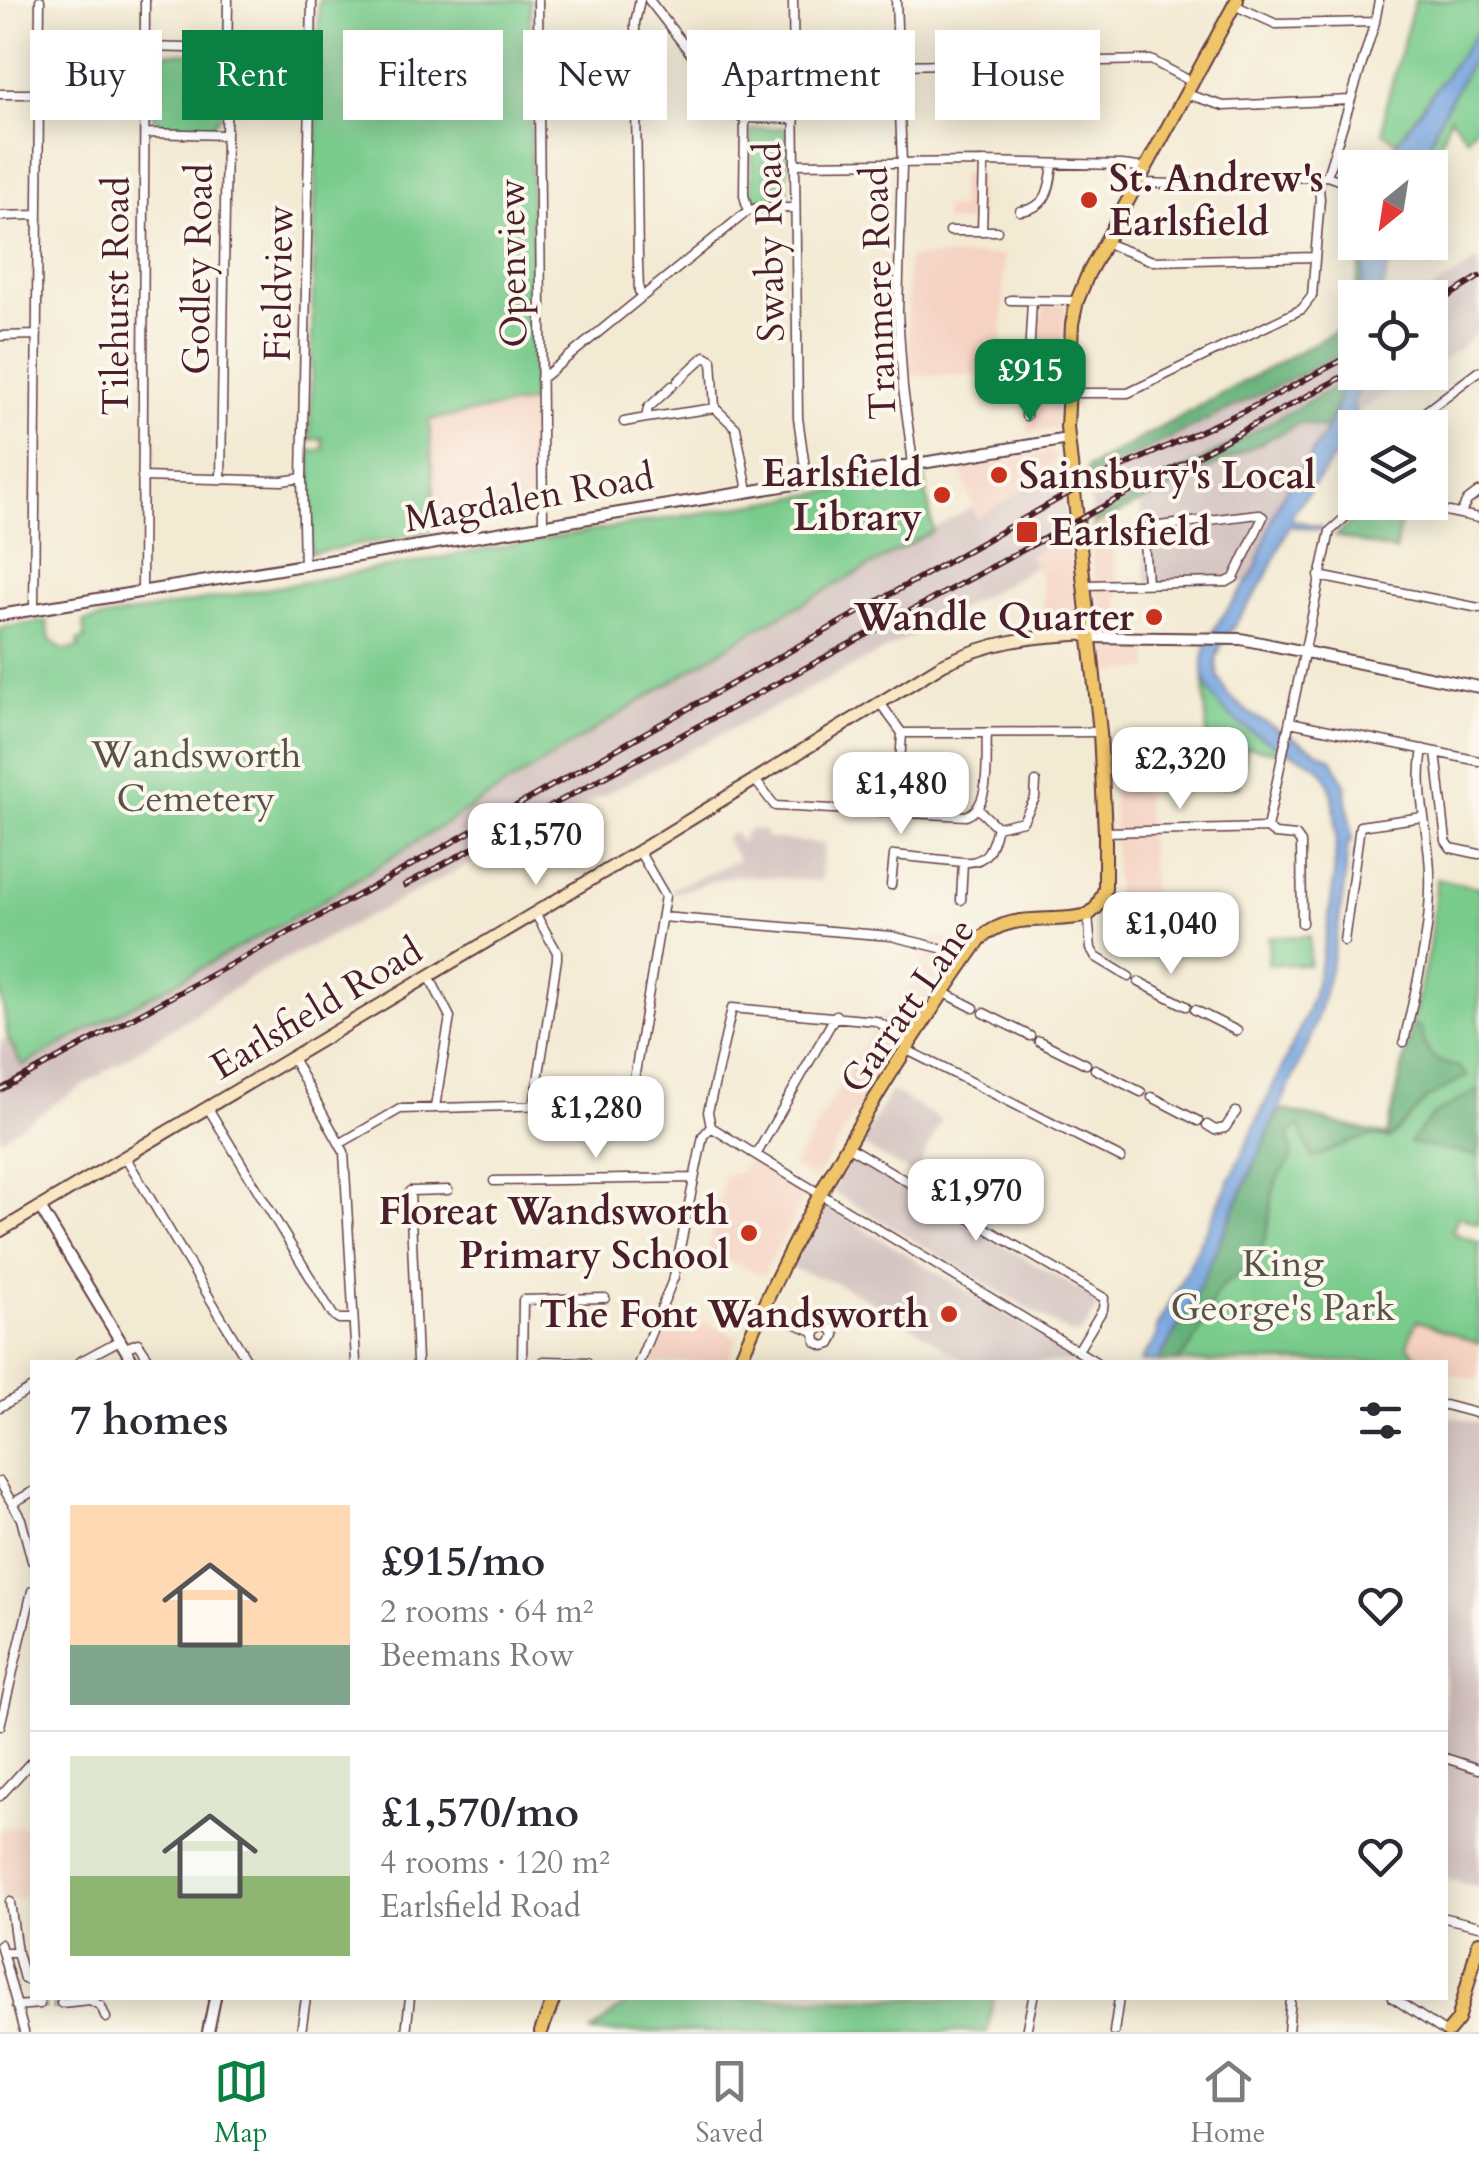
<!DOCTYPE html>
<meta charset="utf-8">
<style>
:root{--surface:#fff;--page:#f2f2f3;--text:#2b2b33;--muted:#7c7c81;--line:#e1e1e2;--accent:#0b8043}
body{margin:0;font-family:Cardo,serif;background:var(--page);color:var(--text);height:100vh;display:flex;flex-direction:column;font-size:38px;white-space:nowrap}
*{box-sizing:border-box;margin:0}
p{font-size:32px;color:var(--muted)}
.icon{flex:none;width:55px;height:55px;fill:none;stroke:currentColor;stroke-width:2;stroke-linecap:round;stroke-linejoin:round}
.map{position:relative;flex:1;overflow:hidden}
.panel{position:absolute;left:30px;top:1360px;width:1418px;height:640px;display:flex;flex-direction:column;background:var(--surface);border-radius:0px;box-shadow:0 5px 25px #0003}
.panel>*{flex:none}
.top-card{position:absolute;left:30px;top:30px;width:1420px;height:90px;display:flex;gap:20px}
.needle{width:65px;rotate:210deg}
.fabs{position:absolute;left:1338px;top:150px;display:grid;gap:20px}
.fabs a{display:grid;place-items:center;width:110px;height:110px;border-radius:0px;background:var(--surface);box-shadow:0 5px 25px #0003;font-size:50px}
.price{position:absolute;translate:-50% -85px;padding:0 22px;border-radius:20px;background:#fff;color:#222;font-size:32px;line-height:65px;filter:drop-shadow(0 2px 5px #0008)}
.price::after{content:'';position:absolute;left:50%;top:60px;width:30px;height:22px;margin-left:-15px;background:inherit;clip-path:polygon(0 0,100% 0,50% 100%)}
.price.current{background:var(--accent);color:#fff}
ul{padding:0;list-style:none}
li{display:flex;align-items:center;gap:30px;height:250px;padding:0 40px}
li+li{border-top:2px solid var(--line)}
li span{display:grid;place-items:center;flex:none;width:280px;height:200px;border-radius:0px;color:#555}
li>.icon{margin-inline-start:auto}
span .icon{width:120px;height:120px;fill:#fffc;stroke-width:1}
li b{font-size:42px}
h2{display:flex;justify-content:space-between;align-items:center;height:120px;padding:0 40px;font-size:42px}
.pill{padding:0 35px;border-radius:0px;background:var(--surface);box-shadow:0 5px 25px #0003;font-size:35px;line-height:90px}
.pill.current{background:var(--accent);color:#fff}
.menu{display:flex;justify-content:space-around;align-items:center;height:140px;border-top:2px solid var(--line);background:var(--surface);font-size:28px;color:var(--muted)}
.menu a{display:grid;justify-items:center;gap:5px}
.menu .current{color:var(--accent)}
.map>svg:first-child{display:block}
</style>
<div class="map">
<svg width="1479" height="2032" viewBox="0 0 1479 2032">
<rect width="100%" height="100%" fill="#fbf7ec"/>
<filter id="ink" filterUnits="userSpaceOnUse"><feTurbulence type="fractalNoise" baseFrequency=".01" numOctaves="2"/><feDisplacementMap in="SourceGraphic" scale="20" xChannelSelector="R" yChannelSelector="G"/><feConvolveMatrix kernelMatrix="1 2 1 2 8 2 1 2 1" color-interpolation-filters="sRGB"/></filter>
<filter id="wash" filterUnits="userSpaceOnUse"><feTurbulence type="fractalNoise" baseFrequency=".0048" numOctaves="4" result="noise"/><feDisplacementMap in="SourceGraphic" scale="40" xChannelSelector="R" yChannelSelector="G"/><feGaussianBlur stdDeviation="2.25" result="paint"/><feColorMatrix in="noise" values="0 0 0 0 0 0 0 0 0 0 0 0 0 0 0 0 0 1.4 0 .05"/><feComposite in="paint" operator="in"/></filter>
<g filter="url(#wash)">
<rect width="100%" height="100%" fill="#f3ead3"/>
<path fill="#f5d2c2" d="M960,173H979V223L944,222L943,207L960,208Z
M1004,255L1002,376H909L907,257Z
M1043,304L1066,305L1060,360L1058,428L1028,433L1035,316L1044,317Z
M533,402L534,515L429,533L426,510L435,508L429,420Z
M1051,452L1054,455V471L976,518L961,469Z
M1107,520L1112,529L1124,647H1149L1150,669L1106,673L1102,670L1097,592L1088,529Z
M1068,535L1077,622L1044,627L1042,580L1029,555Z
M1138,785V792H1144L1152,878L1150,931L1114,932L1109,918L1114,904L1116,881L1113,786Z
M933,935L961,943L931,994L898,1041L815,1181L792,1167L874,1028L884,1013L887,1015L907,985H912Z
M748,1159L806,1195L763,1276L708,1251L725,1173L733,1175L741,1171Z
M674,1312L738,1337L728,1362H652Z
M1417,1319L1479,1344V1380L1445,1373V1362H1421L1407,1344Z
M32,1825V1897L0,1901V1829Z"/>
<path fill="#d1bfbd" d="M1479,260V330L1458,350L1430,367V298L1421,297Z
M1349,351L1344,382L1094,519L1086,479Z
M1362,373H1421L1356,413L1353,408Z
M1301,423L1327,429L1280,501L1257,565L1247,583L1147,582L1140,502Z
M1056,469L1064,483L1067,536L1029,555L1035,567L900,642L258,973L0,1139V1042L8,1038L23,1066L311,908L751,632L972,507L977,518Z
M751,829L765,831L766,837L773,839L824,844L821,881L736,875L673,893L672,889L738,860L725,838L734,832L742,843L744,833Z
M891,1091L941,1120L915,1176L860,1144Z
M851,1158L1095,1299L1097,1307L1083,1331L1077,1335L1070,1334L832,1191Z
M826,1206L828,1207L1085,1362H967L886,1309L836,1283L791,1268Z
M1445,1415L1479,1423V1887L1445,1879Z"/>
<path fill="#7acc8d" stroke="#62765c" stroke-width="2.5" d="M319,0H530L533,402L429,420L435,509L426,510L429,533L311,553L310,451L324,449L322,438L310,440Z
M1415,0H1479V121L1467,138L1450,116L1430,172V168L1384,167L1397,142L1383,132L1385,108Z
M164,53L209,54L219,65L221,116L209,128H165L152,115L154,62Z
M784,128L787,130L788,198L755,200L752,197L751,132L754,129Z
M924,476L933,531L751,632L311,908L22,1066L8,1038L0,989V628L47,621L50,640L63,650L79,648L78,641L85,639L83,622L544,539Z
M1380,512L1402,514L1395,551L1336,536L1359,515Z
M1203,667L1204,678L1250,730L1277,746L1276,752L1247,747L1239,786H1210Z
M1437,879L1479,887V1224L1458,1216L1452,1232L1479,1243V1344L1417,1320L1407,1344L1421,1362H1158L1280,1109L1387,1136L1429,948Z
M1310,936L1309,965L1268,964L1269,937Z
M632,1998H994L987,2032H591Z"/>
<path fill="#63b078" stroke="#566852" stroke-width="2.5" d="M1364,243H1367L1361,297L1355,298V329L1349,351L1086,479L1087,468L1334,332L1351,317Z
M1344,382L1327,429L1301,423L1093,526L1094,519Z
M1412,1026L1420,1027C1424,1053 1434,1063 1459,1067L1467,1076L1428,1098L1389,1139C1364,1129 1336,1152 1312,1158L1300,1127L1288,1133C1291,1140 1293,1147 1291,1156C1290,1166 1280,1172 1276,1182C1267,1208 1272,1234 1256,1258C1245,1273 1225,1279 1216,1295C1201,1324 1203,1337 1177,1362H1158L1191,1305L1280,1109L1387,1136Z
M1479,1090V1156L1409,1143L1434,1114Z"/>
<path fill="#77a6e0" stroke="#606286" stroke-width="2.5" d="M1479,29C1479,68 1430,116 1426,164L1423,167H1384L1397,142Z
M1367,243H1394L1381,297H1361Z
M1355,329V372L1362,373L1353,408L1356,413L1351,436L1292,514V520L1321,527L1320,530L1289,526L1266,578L1221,645L1216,660L1218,676L1228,695L1250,714L1333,760L1345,784L1352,841H1348C1343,911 1332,978 1308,1044L1191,1305L1158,1362H1140L1156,1338L1157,1328C1195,1256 1228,1185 1262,1110C1277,1076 1296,1042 1309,1006C1326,958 1350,821 1325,775C1317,762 1300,757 1287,751C1253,734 1201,707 1203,663C1205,627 1238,602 1254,571C1265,549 1268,522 1280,500C1293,476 1313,456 1326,431C1343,399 1346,363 1355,329Z"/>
</g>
<g filter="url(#ink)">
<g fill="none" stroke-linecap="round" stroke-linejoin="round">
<path stroke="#d1c1b1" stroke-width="8" stroke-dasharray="8 4" stroke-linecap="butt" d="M40,2004L61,2003"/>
<defs>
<path id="minor" d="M538,0L543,525
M640,0L635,23L638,261L639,291L642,297
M649,0L741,118L795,119
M793,0L798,418L807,482
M896,0L902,164L898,313L903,388L913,463
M1234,5L1276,24L1375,22L1327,176
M1375,22L1379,0
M145,47L227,49
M898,65L1151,60L1192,82
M226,91L310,93
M0,94H39
M1186,94L1224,106L1350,100
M745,120L744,195L748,211
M145,133L226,135
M795,164L984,162L1122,165L1145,168
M1140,178L1147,183L1171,184L1327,176L1355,186
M1020,211C1048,208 1050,188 1053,164
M0,216L38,215
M950,231H982L984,162
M982,231H997
M1105,243L1153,261L1315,257
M1010,300L1077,301
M0,336L37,335
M541,379L748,211L757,208H795
M678,381L705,356L712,360L715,408
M672,386L648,408L646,418L715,408L736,428L748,491
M1068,393H1128L1302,309L1312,296L1320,199L1318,177
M1026,416L1032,301
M624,422L646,418
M1404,428L1479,371
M142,477L282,481L302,478
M221,479L228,0
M1460,514L1467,501L1479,492
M304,566L302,478L312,0
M1319,576L1479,608
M1084,585L1227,582L1234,578L1263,517L1258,514L1143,528L1147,582
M142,593L145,0
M34,610L40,0
M880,703L902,733L1100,732
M1290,722L1479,761
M1436,752L1446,841L1451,848L1479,854
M755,780L775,806L966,816C993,806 985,758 987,734
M978,809L997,827
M897,810L902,733
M1267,828L1275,834L1296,836L1301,843L1302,923
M1105,832L1267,828L1330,531C1340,523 1350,511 1361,506C1383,496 1454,513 1479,518
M891,885L894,855L963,862
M961,900L963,862C988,864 992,847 997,827L1023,821L1035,798L1036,782
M1088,915L1091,949L1096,957L1129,977
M662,917L891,936L969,955
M1344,941L1360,826L1423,817
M429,976L450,1017L435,1107
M1139,982L1186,1006
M945,993L974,1008
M1195,1010L1237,1031
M984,1013L1030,1036
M836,1015L756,1155L1096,1362
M1039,1041L1086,1064
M1404,1042C1416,986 1432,930 1430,873C1429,830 1415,792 1423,749
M907,1050L1121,1158
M292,1058L344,1152L356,1362
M1095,1069L1141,1092
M1152,1097L1198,1121
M534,1106L557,959V952L535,913
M208,1108L333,1315L339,1319H353
M1207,1125L1215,1130L1225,1128L1236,1112
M711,1127L756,1155
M341,1143L400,1109L630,1103L665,896L639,851
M847,1146L1104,1298L1103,1309L1079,1349
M126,1158L248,1362
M494,1181L694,1178
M762,1309L815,1332L816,1342L824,1346L831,1344L835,1335L832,1329L825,1326L815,1332
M125,1348L138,1343L151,1362
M544,1361L587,1362
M79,1362L120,1340
M417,1362L410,1191L448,1190
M522,1362L523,1300L605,1298
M639,1362L674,1277L703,1136L711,1127L708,1112L732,1008L876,1021L912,1042
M1445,1405L1479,1414
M0,1407L32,1388
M0,1482L21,1519L32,1561
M13,1503L32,1492
M0,1726L32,1591
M1445,1758L1479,1769
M0,1796L32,1761
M10,1902L17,1952
M1445,1918L1479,1926
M0,1944L24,2032
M2,1952H17L24,1979L32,1982
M1393,1998L1445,2032
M61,2003L90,2000L101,2006L106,2018
M16,2006L40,2004
M301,2032L306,1998
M406,2032L410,1998
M1026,2032L1033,1998
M1114,2032L1119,1998
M1288,2032L1291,1998"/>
<path id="tertiary" d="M0,615L1068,439
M1089,637L1241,639L1479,687
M41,1209L133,1362
M208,2032L215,1998"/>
<path id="secondary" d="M0,1231L639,851L943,664C993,641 1028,637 1082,634L1089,637"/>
<path id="primary" d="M739,1362C802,1212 886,1073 980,939C1012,910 1050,925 1088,915L1097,907L1105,889V832L1100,732L1067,427L1072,324L1077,301L1088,274L1237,0
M541,2032L554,1998
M1448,2032L1458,2020L1479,1942"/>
</defs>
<use href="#minor" stroke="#633d44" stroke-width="11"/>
<use href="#tertiary" stroke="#633d44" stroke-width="14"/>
<use href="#secondary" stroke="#633d44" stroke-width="15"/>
<use href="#primary" stroke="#633d44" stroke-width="16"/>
<use href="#minor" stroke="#fff" stroke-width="8"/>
<use href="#tertiary" stroke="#fff" stroke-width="10"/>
<use href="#secondary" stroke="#f9e7c3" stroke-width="11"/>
<use href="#primary" stroke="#f0c469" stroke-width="12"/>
<defs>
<path id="rail" d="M1430,308L1479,277
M405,885L1355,370
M0,1090L371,888L1085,484L1257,405L1355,353"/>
</defs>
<use href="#rail" stroke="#4a1f2b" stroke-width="6"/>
<use href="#rail" stroke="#fbf7ec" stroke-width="2.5" stroke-dasharray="8" stroke-linecap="butt"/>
</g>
</g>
<g fill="#c8321e" stroke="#fbf7ec" stroke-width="4">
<circle cx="1089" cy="200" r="10"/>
<circle cx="999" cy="475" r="10"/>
<circle cx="942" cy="495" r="10"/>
<rect x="1015" y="520" width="24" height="24" rx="5"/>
<circle cx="1154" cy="617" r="10"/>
<circle cx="749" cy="1233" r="10"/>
<circle cx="949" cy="1314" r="10"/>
</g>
<g text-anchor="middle" stroke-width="8" stroke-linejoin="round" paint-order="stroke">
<g font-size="38" font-weight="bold" fill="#4a1f2b" stroke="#fbf7ec" text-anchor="end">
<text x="1109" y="191" text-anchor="start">St. Andrew's<tspan x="1109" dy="44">Earlsfield</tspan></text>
<text x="922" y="486">Earlsfield<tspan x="922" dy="44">Library</tspan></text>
<text x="1019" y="488" text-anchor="start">Sainsbury's Local</text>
<text x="1050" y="545" text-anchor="start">Earlsfield</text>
<text x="1134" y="630">Wandle Quarter</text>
<text x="729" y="1224">Floreat Wandsworth<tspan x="729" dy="44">Primary School</tspan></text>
<text x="929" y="1327">The Font Wandsworth</text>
</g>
<g font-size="38" fill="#4a1f2b" stroke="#fbf7ec">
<text transform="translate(769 242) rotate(-91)" y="13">Swaby Road</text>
<text transform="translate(512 263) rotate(-91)" y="13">Openview</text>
<text transform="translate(197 269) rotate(-89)" y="13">Godley Road</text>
<text transform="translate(278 283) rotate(-89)" y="13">Fieldview</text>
<text transform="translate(878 293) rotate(-92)" y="13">Tranmere Road</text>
<text transform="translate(115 296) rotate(-90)" y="13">Tilehurst Road</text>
<text transform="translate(529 497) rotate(-10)" y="13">Magdalen Road</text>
<text transform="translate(907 1005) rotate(-55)" y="13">Garratt Lane</text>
<text transform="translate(316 1008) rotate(-31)" y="13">Earlsfield Road</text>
</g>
<g font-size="38" fill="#585348" stroke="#fbf7ec">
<text x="196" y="767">Wandsworth<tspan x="196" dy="44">Cemetery</tspan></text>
<text x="1283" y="1276">King<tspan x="1283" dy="44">George's Park</tspan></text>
</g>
</g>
</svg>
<div class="fabs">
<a><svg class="needle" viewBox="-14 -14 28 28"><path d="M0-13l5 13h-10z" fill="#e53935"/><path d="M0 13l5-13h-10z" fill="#7c7c81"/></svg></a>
<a><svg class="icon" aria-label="locate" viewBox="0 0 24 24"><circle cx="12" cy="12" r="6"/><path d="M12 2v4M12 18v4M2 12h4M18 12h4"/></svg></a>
<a><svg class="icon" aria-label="layers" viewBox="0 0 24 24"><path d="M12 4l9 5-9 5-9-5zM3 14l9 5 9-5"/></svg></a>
</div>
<b class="price current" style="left:1030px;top:424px">£915</b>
<b class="price" style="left:1180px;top:812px">£2,320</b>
<b class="price" style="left:901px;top:837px">£1,480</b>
<b class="price" style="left:536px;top:888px">£1,570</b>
<b class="price" style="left:1171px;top:977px">£1,040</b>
<b class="price" style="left:596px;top:1161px">£1,280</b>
<b class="price" style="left:976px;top:1244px">£1,970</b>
<div class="top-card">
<a class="pill">Buy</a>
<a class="pill current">Rent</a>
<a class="pill">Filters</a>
<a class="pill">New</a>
<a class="pill">Apartment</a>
<a class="pill">House</a>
</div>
<section class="panel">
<h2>7 homes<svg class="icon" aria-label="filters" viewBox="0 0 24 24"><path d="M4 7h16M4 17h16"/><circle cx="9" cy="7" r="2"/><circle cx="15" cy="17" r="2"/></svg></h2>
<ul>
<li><span style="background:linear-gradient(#ffd9b3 70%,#7fa58c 0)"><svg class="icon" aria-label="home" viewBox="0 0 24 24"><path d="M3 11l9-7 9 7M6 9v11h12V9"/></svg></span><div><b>£915/mo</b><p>2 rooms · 64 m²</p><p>Beemans Row</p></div><svg class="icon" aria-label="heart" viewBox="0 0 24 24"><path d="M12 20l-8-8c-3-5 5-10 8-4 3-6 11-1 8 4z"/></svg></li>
<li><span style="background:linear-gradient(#dfe7d0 60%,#8fb573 0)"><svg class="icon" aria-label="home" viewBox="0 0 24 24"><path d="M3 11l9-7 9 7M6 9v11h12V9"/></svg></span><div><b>£1,570/mo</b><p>4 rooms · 120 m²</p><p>Earlsfield Road</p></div><svg class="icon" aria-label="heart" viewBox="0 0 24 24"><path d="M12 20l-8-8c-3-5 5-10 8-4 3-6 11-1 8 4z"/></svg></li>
</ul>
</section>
</div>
<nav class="menu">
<a class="current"><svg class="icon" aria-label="map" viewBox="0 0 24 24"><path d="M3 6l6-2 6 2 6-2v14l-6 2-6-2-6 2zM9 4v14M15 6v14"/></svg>Map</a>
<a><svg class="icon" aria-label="saved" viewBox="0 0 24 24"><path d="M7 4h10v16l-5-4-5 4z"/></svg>Saved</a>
<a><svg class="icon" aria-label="home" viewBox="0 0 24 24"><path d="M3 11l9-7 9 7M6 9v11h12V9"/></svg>Home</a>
</nav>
